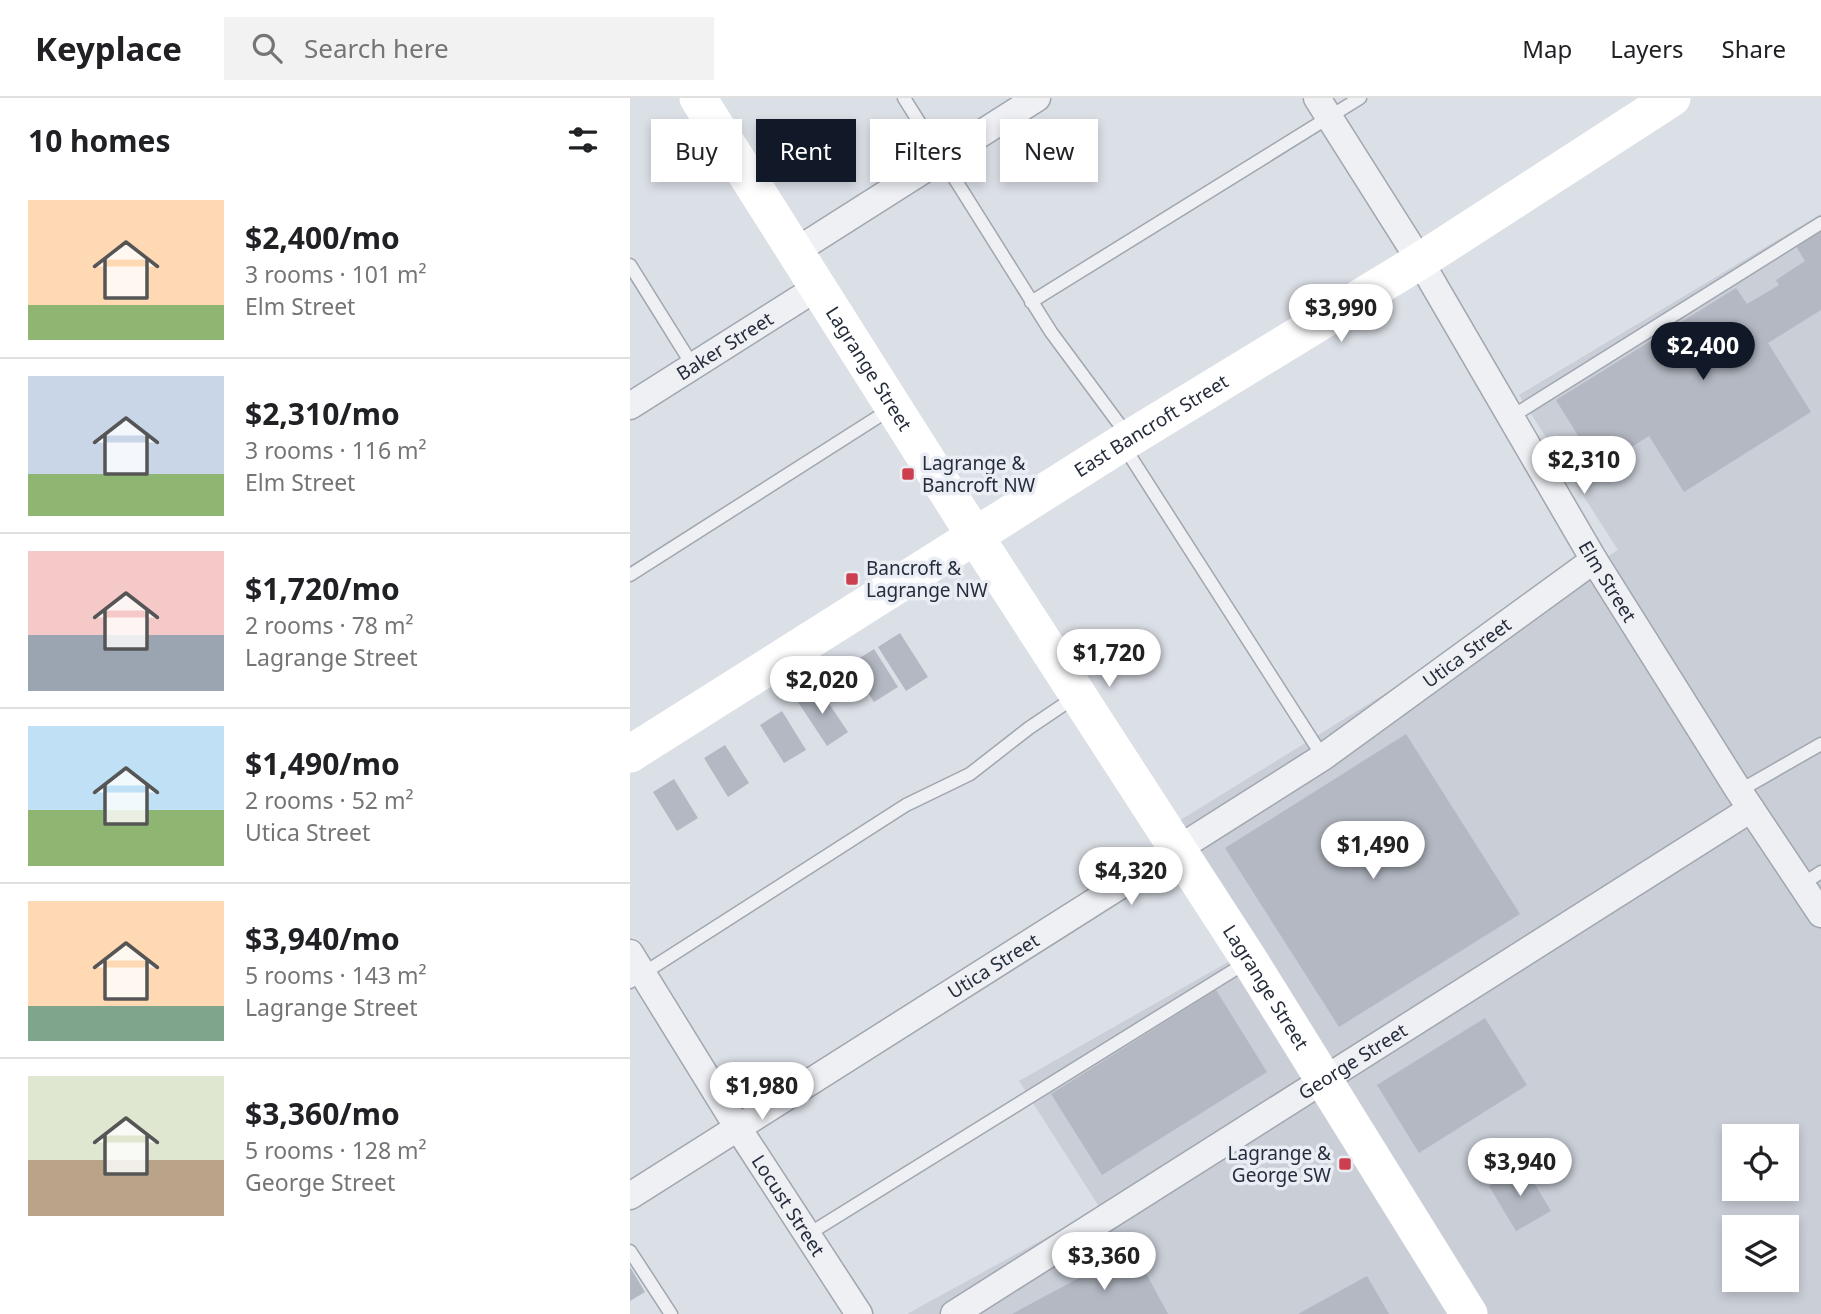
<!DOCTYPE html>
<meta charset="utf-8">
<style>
:root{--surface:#fff;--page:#f2f2f2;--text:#202124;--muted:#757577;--line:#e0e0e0;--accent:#111827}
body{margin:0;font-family:"Noto Sans",sans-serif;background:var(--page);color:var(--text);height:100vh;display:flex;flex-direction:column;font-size:26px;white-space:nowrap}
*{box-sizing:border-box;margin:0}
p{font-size:23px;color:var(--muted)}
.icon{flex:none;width:38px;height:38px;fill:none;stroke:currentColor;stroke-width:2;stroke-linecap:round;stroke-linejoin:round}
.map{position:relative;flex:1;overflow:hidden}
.details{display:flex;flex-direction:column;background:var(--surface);width:630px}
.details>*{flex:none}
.top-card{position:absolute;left:21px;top:21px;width:665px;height:63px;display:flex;gap:14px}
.tools{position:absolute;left:1092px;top:1026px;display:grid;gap:14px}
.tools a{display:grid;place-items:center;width:77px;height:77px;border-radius:0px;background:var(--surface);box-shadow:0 4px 10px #0003;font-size:35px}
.price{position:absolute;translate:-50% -60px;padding:0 16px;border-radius:24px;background:#fff;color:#222;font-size:23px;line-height:46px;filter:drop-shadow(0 2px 4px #0008)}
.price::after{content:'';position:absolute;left:50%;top:42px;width:21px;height:16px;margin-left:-10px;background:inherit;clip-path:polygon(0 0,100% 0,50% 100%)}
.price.current{background:var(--accent);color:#fff}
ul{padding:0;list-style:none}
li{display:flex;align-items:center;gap:21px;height:175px;padding:0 28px}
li+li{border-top:2px solid var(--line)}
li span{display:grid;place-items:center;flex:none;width:196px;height:140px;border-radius:0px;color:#555}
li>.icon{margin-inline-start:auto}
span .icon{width:84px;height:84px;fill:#fffc;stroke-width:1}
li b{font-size:30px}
h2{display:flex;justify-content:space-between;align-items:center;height:84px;padding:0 28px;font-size:30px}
.tag{padding:0 24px;border-radius:0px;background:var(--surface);box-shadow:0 4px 10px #0003;font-size:24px;line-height:63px}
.tag.current{background:var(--accent);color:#fff}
header{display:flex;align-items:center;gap:42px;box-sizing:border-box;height:98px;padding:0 35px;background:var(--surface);border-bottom:2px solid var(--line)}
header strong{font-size:33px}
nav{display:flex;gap:38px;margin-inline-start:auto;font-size:24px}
.search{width:490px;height:63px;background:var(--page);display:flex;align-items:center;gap:18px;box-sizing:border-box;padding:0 24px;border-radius:0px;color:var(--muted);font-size:26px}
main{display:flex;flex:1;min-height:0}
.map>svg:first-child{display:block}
</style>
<header>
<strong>Keyplace</strong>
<div class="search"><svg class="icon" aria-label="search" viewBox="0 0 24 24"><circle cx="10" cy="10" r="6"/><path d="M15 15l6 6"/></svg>Search here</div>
<nav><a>Map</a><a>Layers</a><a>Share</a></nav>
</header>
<main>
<section class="details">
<h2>10 homes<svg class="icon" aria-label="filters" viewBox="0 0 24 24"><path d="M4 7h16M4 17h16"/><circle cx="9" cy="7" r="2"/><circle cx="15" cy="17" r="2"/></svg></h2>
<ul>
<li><span style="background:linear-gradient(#ffd9b3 75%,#8fb573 0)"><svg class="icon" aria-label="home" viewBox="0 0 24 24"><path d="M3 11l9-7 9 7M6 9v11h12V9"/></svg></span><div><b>$2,400/mo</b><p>3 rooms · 101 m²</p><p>Elm Street</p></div></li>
<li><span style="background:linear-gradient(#c9d6e8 70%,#8fb573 0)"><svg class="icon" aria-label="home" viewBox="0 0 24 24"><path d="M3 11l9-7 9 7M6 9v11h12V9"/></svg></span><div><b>$2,310/mo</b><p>3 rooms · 116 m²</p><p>Elm Street</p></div></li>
<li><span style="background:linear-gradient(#f6c9c9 60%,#9aa5b1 0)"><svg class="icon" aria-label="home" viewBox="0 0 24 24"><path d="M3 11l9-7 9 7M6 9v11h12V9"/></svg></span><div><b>$1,720/mo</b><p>2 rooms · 78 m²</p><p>Lagrange Street</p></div></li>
<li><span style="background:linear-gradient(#bfe0f5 60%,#8fb573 0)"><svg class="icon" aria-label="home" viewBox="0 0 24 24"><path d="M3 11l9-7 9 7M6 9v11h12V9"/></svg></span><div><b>$1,490/mo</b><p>2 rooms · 52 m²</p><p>Utica Street</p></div></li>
<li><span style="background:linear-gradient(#ffd9b3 75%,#7fa58c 0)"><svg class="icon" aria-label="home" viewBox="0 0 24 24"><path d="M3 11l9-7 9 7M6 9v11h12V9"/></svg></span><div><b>$3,940/mo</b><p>5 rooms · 143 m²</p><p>Lagrange Street</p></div></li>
<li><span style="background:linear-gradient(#dfe7d0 60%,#b9a48a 0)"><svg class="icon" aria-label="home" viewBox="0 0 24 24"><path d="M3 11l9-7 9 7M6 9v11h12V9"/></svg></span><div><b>$3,360/mo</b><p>5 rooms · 128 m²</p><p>George Street</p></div></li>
</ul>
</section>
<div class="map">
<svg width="1191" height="1216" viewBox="0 0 1191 1216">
<rect width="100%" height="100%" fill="#dbdfe6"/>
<path fill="#c9ced7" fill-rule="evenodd" d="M1191,116V1216H277L470,1110L389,983L600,863L523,739L988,452L889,297ZM1104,1038H1157V1090H1104ZM1104,1129H1157V1181H1104Z"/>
<path fill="#b3b8c2" d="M1191,133V212L1138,245L1181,314L1054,394L1019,338L968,370L926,302L1106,190L1117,206L1149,187L1146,182L1175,163L1166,148Z
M270,535L298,579L276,593L248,549Z
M244,551L268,589L244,604L220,566Z
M187,588L218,634L197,648L166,601Z
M152,613L176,652L154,665L130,627Z
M776,636L890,816L709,929L595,750Z
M95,647L119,685L98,699L74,660Z
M44,681L68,720L47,733L23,694Z
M586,892L637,974L472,1077L421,996Z
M855,920L897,987L789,1055L747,987Z
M894,1068L921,1113L886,1133L859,1088Z
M503,1151L538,1216H382Z
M0,1169L15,1194L0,1203Z
M737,1178L759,1216H668Z"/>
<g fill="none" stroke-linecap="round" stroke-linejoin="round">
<defs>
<path id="lane" d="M274,0L421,234L498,338
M0,167L63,268
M401,204L730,0
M881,319L1191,125
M493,347L693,659
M0,477L262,310
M1109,693L1191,646
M1171,787L1191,774
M0,884L276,707L340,676L399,630L445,599
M177,1137L617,864
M0,1153L41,1216"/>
<g id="street">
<path id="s1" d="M687,0L790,163L964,462L1109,693L1191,816"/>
<path d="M166,153L407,0"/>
<path id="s2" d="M0,308L188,189"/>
<path id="s3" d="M0,855L108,1030L229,1216"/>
<path id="s4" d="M0,1098L693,659L964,462"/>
<path id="s5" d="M324,1216L1121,711"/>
</g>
</defs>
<use href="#lane" stroke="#a1a6af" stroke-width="15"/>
<use href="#street" stroke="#a1a6af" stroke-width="29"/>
<use href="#lane" stroke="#eef0f4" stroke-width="12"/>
<use href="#street" stroke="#eef0f4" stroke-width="26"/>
<g stroke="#fff" stroke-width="37">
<path id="s6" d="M68,0L345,438L620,863L839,1216"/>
<path id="s7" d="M0,656L492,345L790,163L1042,0"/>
</g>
</g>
<g fill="#cc3f4e" stroke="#eaeef4" stroke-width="2.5">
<rect x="271" y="369" width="14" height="14" rx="3.5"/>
<rect x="215" y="474" width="14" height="14" rx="3.5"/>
<rect x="708" y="1059" width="14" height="14" rx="3.5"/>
</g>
<g text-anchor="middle" stroke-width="7" stroke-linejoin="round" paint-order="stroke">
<g font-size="19" fill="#252c3b" stroke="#eaeef4">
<text dy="7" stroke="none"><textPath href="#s2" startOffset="112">Baker Street</textPath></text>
<text dy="7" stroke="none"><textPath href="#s6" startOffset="320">Lagrange Street</textPath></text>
<text dy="7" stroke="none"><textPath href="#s7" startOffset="616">East Bancroft Street</textPath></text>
<text dy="7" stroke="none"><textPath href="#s1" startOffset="564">Elm Street</textPath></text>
<text dy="7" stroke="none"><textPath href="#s4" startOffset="998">Utica Street</textPath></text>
<text dy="7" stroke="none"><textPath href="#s4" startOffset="430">Utica Street</textPath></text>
<text dy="7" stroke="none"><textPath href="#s6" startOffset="1055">Lagrange Street</textPath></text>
<text dy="7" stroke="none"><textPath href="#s5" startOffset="472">George Street</textPath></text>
<text dy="7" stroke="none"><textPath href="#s3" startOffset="298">Locust Street</textPath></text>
</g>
<g font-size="19" fill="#252c3b" stroke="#eaeef4" text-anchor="start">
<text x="292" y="372">Lagrange &amp;<tspan x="292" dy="22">Bancroft NW</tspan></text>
<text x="236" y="477">Bancroft &amp;<tspan x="236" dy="22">Lagrange NW</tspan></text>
<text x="701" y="1062" text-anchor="end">Lagrange &amp;<tspan x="701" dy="22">George SW</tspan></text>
</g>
</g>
</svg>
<div class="tools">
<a><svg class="icon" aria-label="locate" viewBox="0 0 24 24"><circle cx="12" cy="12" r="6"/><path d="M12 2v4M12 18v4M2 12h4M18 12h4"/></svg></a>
<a><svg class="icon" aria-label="layers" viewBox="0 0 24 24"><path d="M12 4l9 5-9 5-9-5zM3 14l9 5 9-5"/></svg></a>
</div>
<b class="price" style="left:711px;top:246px">$3,990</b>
<b class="price current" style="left:1073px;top:284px">$2,400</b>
<b class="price" style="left:954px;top:398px">$2,310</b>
<b class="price" style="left:479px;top:591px">$1,720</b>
<b class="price" style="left:192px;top:618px">$2,020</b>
<b class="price" style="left:743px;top:783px">$1,490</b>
<b class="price" style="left:501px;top:809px">$4,320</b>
<b class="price" style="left:132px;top:1024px">$1,980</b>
<b class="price" style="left:890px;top:1100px">$3,940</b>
<b class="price" style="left:474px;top:1194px">$3,360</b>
<div class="top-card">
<a class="tag">Buy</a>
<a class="tag current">Rent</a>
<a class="tag">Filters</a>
<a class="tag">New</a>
</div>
</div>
</main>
